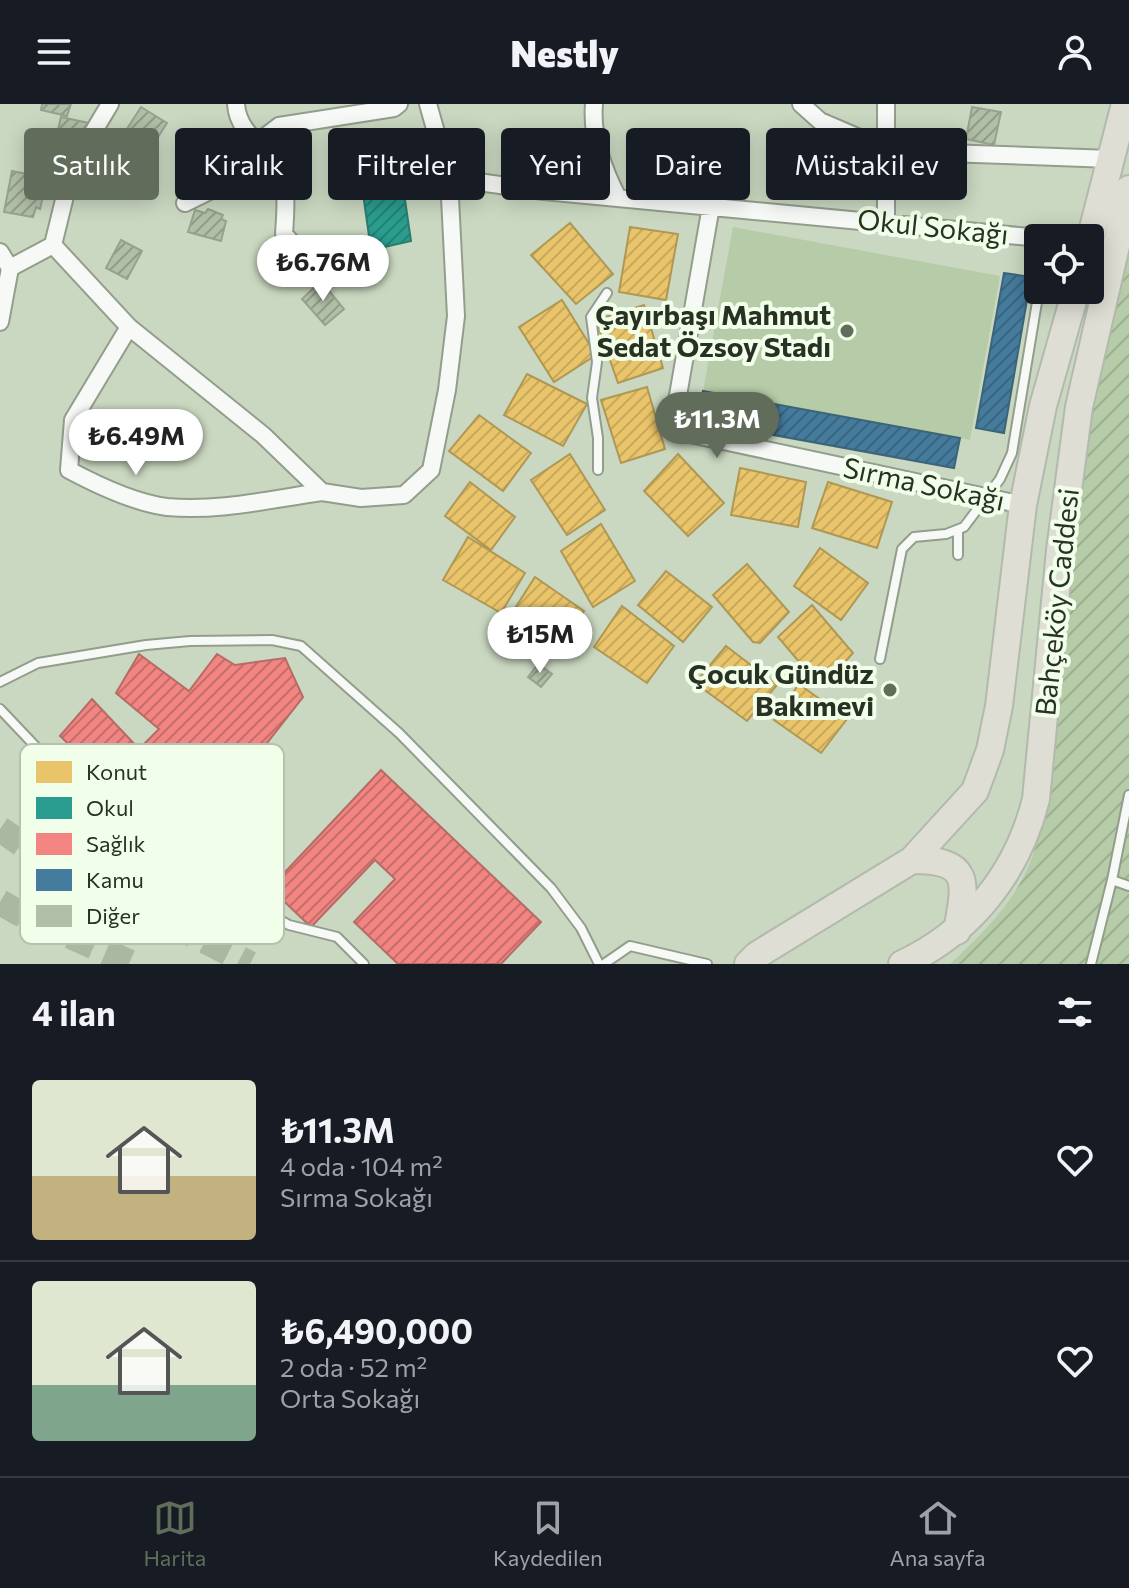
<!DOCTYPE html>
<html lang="tr">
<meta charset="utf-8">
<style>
:root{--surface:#171b24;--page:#242831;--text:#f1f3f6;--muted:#9ea1a6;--line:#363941;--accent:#616c5a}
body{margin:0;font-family:Commissioner,sans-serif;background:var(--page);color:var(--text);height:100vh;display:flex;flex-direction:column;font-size:30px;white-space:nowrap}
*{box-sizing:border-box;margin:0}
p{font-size:26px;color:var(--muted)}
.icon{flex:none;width:44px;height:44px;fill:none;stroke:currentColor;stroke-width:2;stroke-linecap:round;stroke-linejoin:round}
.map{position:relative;height:860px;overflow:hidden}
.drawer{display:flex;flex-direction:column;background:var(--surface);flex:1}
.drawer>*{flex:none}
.guide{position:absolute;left:24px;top:24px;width:1082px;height:72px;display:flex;gap:16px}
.buttons{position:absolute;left:1024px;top:120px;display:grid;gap:16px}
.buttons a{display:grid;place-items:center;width:80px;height:80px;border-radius:8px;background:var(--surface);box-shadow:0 4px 20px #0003;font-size:40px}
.price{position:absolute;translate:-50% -68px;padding:0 18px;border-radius:28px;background:#fff;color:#222;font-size:26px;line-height:52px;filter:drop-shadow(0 2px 4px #0008)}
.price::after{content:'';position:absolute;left:50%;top:48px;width:24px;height:18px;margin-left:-12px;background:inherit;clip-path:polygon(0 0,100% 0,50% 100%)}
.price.on{background:var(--accent);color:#fff}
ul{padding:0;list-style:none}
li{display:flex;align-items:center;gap:24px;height:200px;padding:0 32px}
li+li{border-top:2px solid var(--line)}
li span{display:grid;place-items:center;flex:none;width:224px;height:160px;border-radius:8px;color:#555}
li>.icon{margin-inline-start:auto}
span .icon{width:96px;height:96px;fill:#fffc;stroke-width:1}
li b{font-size:34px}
h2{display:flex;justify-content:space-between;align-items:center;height:96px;padding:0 32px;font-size:34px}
.pill{padding:0 28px;border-radius:8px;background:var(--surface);box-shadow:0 4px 20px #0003;font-size:28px;line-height:72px}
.pill.on{background:var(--accent);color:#fff}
header{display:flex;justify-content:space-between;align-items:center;height:104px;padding:0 32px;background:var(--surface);font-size:36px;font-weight:800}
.menu{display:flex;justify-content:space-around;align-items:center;height:112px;border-top:2px solid var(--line);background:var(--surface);font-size:22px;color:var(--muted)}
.menu a{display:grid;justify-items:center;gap:4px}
.menu .on{color:var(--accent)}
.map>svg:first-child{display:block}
</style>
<header><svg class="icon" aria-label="menu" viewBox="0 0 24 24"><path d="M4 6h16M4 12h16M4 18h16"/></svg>Nestly<svg class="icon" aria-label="person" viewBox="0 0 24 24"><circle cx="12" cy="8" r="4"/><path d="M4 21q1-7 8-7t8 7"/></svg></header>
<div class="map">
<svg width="1129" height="860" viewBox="0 0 1129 860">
<defs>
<pattern id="garden-furrows" width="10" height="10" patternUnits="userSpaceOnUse" patternTransform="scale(2)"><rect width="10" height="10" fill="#b6cba7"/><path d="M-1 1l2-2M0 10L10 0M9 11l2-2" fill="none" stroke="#9caf8f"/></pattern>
<pattern id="homes-hatch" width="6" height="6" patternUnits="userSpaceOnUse" patternTransform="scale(2)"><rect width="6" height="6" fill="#e9c46a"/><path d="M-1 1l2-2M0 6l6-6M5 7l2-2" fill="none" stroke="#c8a95c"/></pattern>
<pattern id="schools-hatch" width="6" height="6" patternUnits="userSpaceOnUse" patternTransform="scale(2)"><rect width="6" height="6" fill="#2a9d8f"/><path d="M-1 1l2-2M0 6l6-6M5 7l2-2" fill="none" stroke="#248174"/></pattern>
<pattern id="health-hatch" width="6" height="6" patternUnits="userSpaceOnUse" patternTransform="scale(2)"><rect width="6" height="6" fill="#f28482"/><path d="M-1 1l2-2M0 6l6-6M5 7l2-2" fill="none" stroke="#c46d6a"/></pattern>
<pattern id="public-hatch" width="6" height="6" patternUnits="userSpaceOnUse" patternTransform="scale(2)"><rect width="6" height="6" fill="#457b9d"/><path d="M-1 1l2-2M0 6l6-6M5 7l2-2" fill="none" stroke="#3a6580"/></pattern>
<pattern id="building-hatch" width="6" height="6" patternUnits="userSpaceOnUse" patternTransform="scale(2)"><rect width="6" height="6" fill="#b2bfa8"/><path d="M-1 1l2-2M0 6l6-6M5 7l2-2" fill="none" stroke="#919c88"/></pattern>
</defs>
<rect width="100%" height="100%" fill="#cad8c1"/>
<path fill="url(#garden-furrows)" d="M1129,141V860H950C982,830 1015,798 1031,756C1057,689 1052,617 1059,547C1067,465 1075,381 1089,300C1097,247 1116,193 1129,141Z"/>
<path fill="#b6cba7" d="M733,123L1000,172L970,336L703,287Z"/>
<path fill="url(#homes-hatch)" stroke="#af9854" stroke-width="2" d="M570,119L613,170L576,200L531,151Z
M630,123L678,130L666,196L619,188Z
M562,196L596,251L554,278L519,223Z
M644,201L663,264L618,279L596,216Z
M527,270L587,300L563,342L504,311Z
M647,283L665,345L621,359L601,296Z
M479,311L531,349L503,387L449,347Z
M570,350L605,406L567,431L531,376Z
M678,350L724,399L688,432L644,387Z
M740,364L806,378L798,423L731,411Z
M470,378L515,413L491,446L445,412Z
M828,378L892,398L877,444L812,424Z
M601,420L635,477L593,503L561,447Z
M468,433L525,469L501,509L443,476Z
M820,444L868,479L841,516L794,482Z
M747,460L789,508L760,539L753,538L713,491Z
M666,467L712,503L683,538L638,501Z
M535,473L584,507L559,541L512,509Z
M812,501L853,549L825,580H818L778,533Z
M622,502L674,542L647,579L594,543Z
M726,542L777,581L747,617L695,579Z
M799,580L847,615L821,649L774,616Z"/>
<path fill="url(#schools-hatch)" stroke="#2a7d6e" stroke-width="2" d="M396,34L411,137L371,146L356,40Z"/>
<path fill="url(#health-hatch)" stroke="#b66b65" stroke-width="2" d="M139,550L189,587L217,550L235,561L285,554L303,593L221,698L192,658L176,671L203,710L172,739L60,632L92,595L139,645L159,625L116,589Z
M381,666L541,818L501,860H398L354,818L395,775L375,756L311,823L270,784Z"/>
<path fill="url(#public-hatch)" stroke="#3d6578" stroke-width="2" d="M1004,169L1031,173L1004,329L976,324Z
M703,287L960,334L954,364L697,317Z"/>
<path fill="url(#building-hatch)" stroke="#97a190" stroke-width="2" d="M42,0H71L67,12L41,6Z
M141,3L167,19L151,44L125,28Z
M972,3L1001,8L994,41L966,35Z
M61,13L89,19L84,40L56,34Z
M207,47L218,54L206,74L194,66Z
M12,67L41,73V79L46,80L40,105L36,103L33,113L4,108Z
M208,105L223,111L221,115L226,117L221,137L188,128L195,106L205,109Z
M330,133L352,151L336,172L315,154Z
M121,136L142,147L127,175L106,164Z
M321,177L344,205L325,221L302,195Z
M538,560L552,570L541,583L528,573Z"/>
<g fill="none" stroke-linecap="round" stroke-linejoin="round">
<path stroke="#aab7a1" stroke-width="26" stroke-dasharray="26 13" stroke-linecap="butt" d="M0,725L30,746L250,860
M0,798L19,809L133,860"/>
<defs>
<path id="lane" d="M598,366V334L592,294L597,258L591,213L607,189
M958,427V451
M880,555L902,445L914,433L946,430L964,423L1000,375L1012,349L1039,186
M0,578L38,559L146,541L190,537L272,536L301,542L399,629L551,784L581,824L599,860
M0,605L111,722L289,821L337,833L364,860
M1129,691L1112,776L1129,782
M604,860L630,842L707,860
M1091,860L1112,776"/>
<path id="street" d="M236,0C238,35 278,47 284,79C287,95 285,114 284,130L320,171
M428,0L449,74
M594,0C591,33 603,65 618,94
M801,0L820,17L876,41L946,49L1111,55
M886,0V118
M185,99L242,71L266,32L279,22L394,4L399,0
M711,102L672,326L1023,401
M53,141L129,223L263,331L322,388L361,394L404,391L431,366L447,286L456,212L449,74L544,87L1040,134
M53,141L65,92L83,45L110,0
M0,148L10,164
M10,164L53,141
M0,218L10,164
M129,223L73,316L69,366C97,381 136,399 167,403C219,408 271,395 322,388"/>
<path id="primary" d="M1090,136L1125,0
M912,756C972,756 966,778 957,827
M748,860L757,851L912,756L975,687L990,646L999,602L1023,401L1043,302L1076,186
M902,860C971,828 1018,768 1036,695L1060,446L1079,303L1129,85"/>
</defs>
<use href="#lane" stroke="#939d8c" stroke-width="12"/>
<use href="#street" stroke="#939d8c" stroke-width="20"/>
<use href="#primary" stroke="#b2b9ad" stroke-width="30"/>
<use href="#lane" stroke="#f7f9f6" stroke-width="8"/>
<use href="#street" stroke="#f7f9f6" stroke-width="16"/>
<use href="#primary" stroke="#dfded5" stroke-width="26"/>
</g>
<g fill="#616c5a" stroke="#f1fee9" stroke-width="3">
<circle cx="847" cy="227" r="8"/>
<circle cx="890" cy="586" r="8"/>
</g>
<g text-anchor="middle" stroke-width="8" stroke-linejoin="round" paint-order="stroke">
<g font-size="28" fill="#293222" stroke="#f1fee9">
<text transform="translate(933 123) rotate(6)" y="10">Okul Sokağı</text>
<text transform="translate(924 380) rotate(12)" y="10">Sırma Sokağı</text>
<text transform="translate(1057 498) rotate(-84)" y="10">Bahçeköy Caddesi</text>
</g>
<g font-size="28" font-weight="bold" fill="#293222" stroke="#f1fee9" text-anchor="end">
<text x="831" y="221">Çayırbaşı Mahmut<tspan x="831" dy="32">Sedat Özsoy Stadı</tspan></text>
<text x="874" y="580">Çocuk Gündüz<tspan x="874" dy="32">Bakımevi</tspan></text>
</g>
</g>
<rect x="20" y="640" width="264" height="200" rx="12" fill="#f1fee9" stroke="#b5c1ad" stroke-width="2"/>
<rect x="36" y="657" width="36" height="22" fill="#e9c46a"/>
<rect x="36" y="693" width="36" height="22" fill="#2a9d8f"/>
<rect x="36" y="729" width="36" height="22" fill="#f28482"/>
<rect x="36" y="765" width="36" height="22" fill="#457b9d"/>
<rect x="36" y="801" width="36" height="22" fill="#b2bfa8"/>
<g font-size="22" fill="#293222">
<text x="86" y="676">Konut</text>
<text x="86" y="712">Okul</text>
<text x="86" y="748">Sağlık</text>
<text x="86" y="784">Kamu</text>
<text x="86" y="820">Diğer</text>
</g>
</svg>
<div class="buttons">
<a><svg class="icon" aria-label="locate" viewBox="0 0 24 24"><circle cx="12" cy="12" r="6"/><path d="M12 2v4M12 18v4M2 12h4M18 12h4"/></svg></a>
</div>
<b class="price" style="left:323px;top:199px">₺6.76M</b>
<b class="price on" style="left:717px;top:356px">₺11.3M</b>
<b class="price" style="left:136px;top:373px">₺6.49M</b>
<b class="price" style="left:540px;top:571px">₺15M</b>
<div class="guide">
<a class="pill on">Satılık</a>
<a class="pill">Kiralık</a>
<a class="pill">Filtreler</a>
<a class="pill">Yeni</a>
<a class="pill">Daire</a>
<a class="pill">Müstakil ev</a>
</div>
</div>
<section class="drawer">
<h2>4 ilan<svg class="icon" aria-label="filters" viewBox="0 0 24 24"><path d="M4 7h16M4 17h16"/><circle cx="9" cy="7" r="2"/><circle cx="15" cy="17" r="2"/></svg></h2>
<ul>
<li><span style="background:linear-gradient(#dfe7d0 60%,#c2b280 0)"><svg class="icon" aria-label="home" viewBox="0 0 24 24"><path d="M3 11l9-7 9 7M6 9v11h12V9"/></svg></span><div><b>₺11.3M</b><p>4 oda · 104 m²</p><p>Sırma Sokağı</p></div><svg class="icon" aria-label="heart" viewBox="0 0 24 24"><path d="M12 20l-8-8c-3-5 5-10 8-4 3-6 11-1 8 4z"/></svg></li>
<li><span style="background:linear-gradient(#dfe7d0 65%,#7fa58c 0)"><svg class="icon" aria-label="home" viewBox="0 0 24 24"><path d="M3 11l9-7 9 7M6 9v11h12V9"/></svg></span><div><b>₺6,490,000</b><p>2 oda · 52 m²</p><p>Orta Sokağı</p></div><svg class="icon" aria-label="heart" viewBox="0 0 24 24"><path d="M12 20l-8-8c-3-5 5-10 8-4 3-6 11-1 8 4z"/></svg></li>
</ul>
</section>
<nav class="menu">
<a class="on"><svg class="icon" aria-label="map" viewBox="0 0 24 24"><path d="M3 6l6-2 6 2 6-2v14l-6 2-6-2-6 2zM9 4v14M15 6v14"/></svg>Harita</a>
<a><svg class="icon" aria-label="saved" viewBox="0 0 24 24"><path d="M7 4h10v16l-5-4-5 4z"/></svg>Kaydedilen</a>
<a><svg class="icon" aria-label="home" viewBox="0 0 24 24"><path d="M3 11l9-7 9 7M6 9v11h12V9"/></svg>Ana sayfa</a>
</nav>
